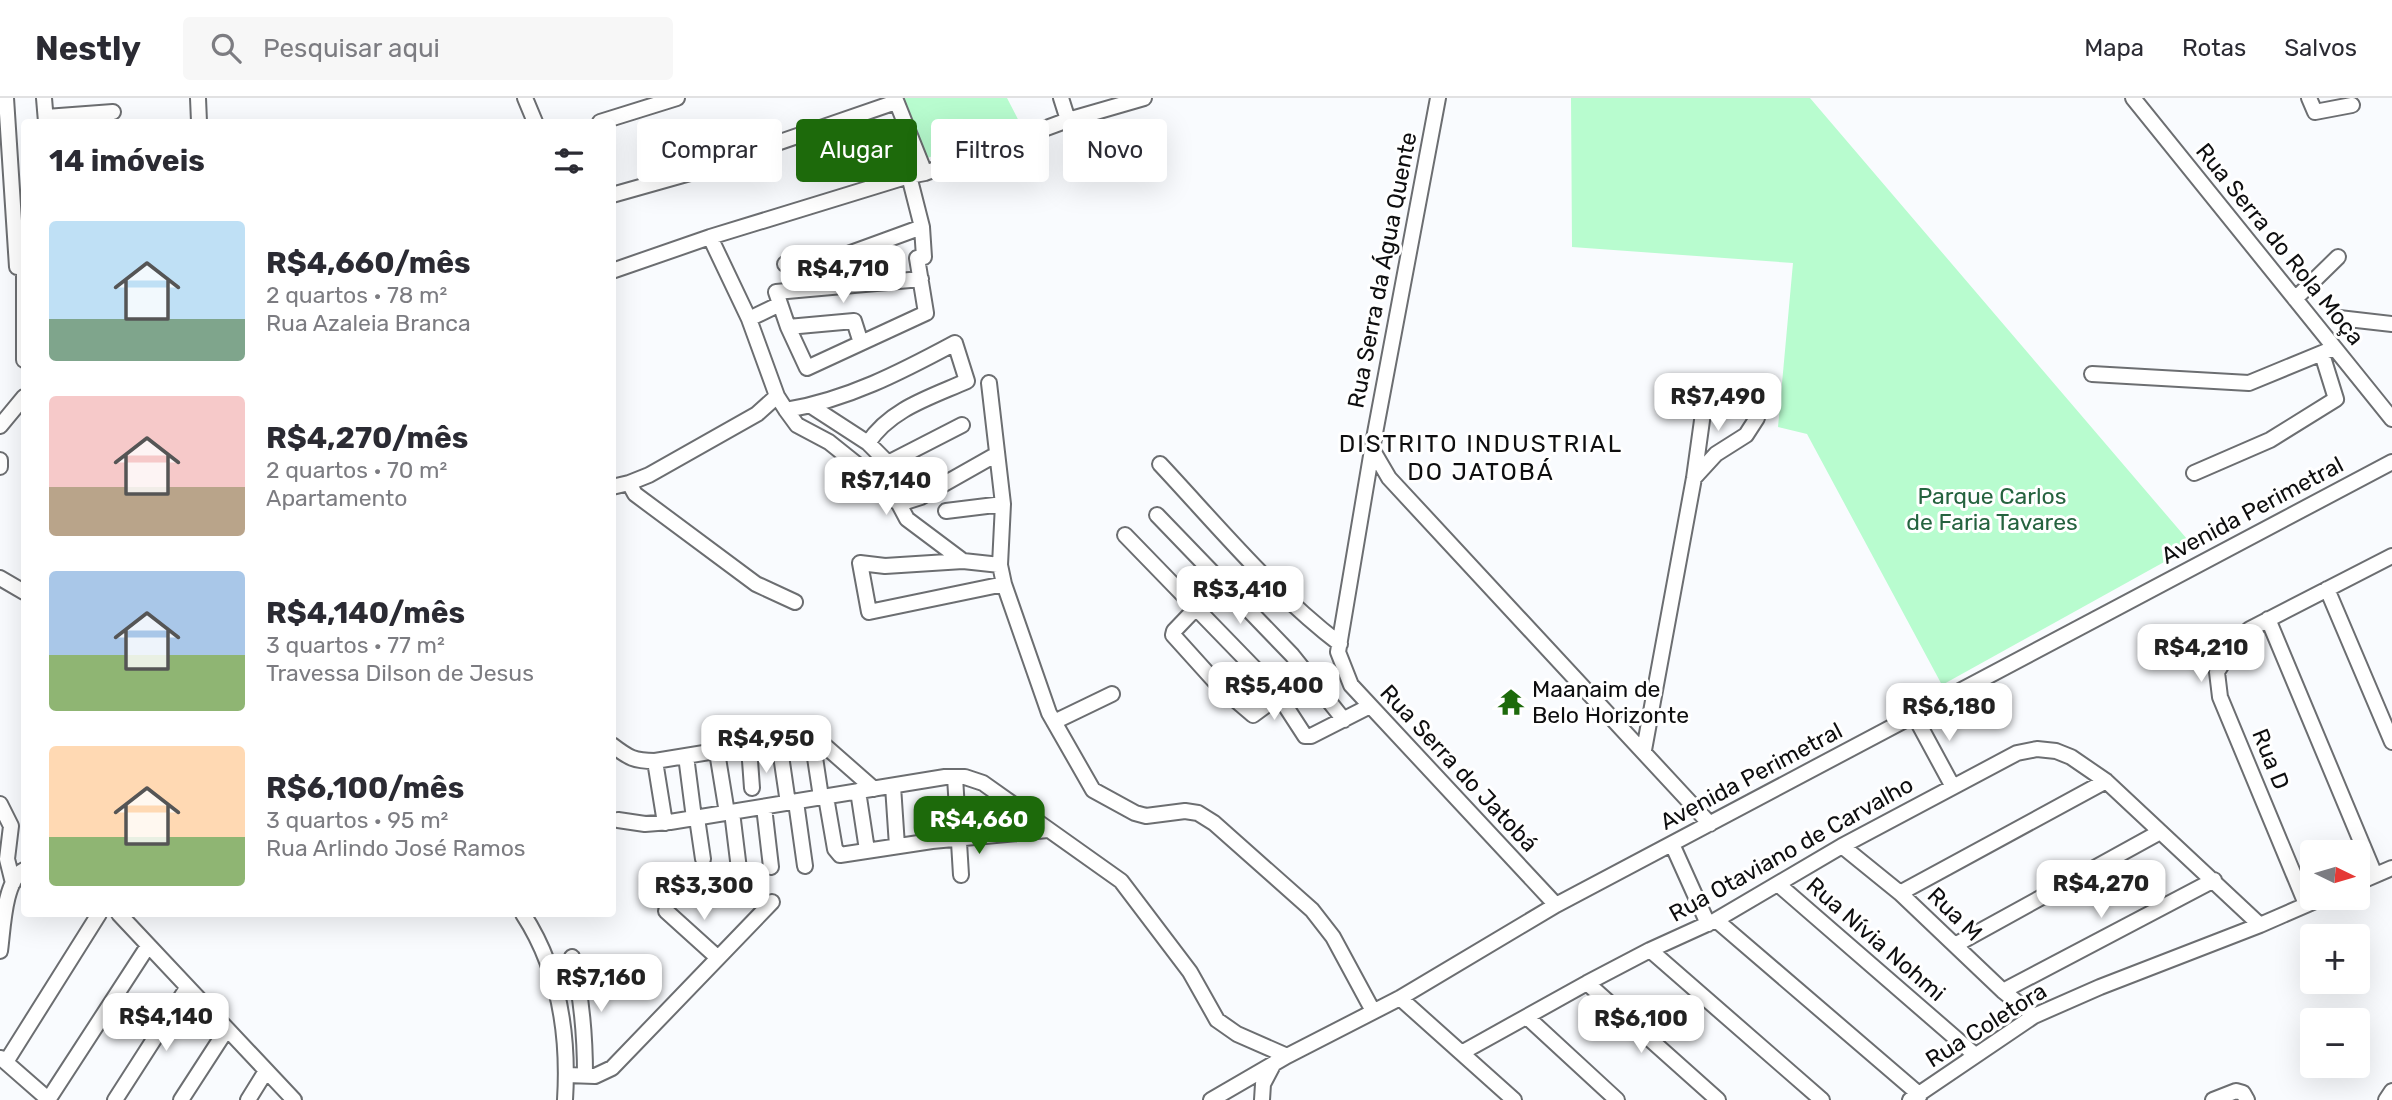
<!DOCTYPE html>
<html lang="pt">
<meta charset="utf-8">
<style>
:root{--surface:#fff;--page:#f7f7f7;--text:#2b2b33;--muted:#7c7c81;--line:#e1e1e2;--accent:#1d6a0b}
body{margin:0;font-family:Rubik,sans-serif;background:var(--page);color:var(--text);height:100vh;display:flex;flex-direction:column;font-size:26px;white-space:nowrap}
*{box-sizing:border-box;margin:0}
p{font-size:23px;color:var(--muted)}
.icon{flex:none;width:38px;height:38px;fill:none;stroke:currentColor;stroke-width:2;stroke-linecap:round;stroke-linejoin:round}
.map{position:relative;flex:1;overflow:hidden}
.details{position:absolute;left:21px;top:21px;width:595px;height:798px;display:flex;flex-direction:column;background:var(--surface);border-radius:7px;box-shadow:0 7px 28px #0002}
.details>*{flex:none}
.guide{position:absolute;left:637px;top:21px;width:665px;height:63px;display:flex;gap:14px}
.needle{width:46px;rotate:95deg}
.fabs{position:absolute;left:2300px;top:742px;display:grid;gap:14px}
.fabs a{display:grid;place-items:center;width:70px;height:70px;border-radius:7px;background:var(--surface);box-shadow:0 7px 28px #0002;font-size:35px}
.price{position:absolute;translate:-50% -60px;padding:0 16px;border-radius:14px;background:#fff;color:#222;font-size:23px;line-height:46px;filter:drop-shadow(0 2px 4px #0008)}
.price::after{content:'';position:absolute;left:50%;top:42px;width:21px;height:16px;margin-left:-10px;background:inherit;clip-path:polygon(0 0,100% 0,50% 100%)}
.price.active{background:var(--accent);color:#fff}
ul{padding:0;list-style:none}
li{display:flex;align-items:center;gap:21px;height:175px;padding:0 28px}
li span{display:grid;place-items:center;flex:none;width:196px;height:140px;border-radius:7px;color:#555}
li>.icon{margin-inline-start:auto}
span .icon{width:84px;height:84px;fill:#fffc;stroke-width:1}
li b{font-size:30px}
h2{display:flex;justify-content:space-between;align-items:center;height:84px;padding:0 28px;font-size:30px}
.tag{padding:0 24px;border-radius:7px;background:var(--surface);box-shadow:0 7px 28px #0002;font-size:24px;line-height:63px}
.tag.active{background:var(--accent);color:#fff}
header{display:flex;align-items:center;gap:42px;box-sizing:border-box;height:98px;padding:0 35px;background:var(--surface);border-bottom:2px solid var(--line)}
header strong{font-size:33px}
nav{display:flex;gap:38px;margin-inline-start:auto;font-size:24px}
.search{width:490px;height:63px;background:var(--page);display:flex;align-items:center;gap:18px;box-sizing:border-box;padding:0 24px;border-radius:7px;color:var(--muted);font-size:26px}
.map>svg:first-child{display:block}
</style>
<header>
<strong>Nestly</strong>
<div class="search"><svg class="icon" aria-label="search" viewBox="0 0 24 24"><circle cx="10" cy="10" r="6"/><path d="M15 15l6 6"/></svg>Pesquisar aqui</div>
<nav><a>Mapa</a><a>Rotas</a><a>Salvos</a></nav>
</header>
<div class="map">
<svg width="2392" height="1002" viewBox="0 0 2392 1002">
<rect width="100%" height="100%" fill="#f9fbfe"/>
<path fill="#b8fccf" d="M902,0H1007L1022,29L921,62Z
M1571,0H1810L2193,448L1942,587L1807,336L1778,329L1793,165L1572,149Z"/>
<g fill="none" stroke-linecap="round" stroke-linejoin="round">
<defs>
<path id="minor" d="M6,0L17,169
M44,0L46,24
M198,0L199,24
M525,0L535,24
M895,0L925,75
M1061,0L1068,22
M1438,0L1372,351L1389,380L1710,726
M2133,0L2392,321
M2309,0L2315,14L2352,7
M46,19L113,14
M600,24L677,0
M612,97L690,75L896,4
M710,139L749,221L777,298L786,312L797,327L829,344L869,376L899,406L921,399L997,356
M785,166L826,164L922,129L909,78
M24,169V262
M612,173L710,139L909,78L925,75L1068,22L1144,0
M921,181L776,194L788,229L807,270L926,215L917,160L924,159L922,129
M2295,201L2338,159
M2339,220L2392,226
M749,221L780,206
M788,229L854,223L861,245
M2092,276L2249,285L2334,250
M989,285L1003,406L1000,467L1004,486L1049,615L1093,692L1135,715L1146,718L1185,713L1198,715L1214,725L1312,812L1333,839L1373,913
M777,298L757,316L649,377L629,385L635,396L756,486L795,504
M811,308L868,345L888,365L896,376L899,406L907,421L963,463L1000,467
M786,312C847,302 901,274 955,245L967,283C931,299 890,311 868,345
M0,328L24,299
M1372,352L1338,554L1351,587L1556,807
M0,362V369
M888,365L962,327
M1160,366C1217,427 1273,495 1340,546
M2194,375L2270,342L2336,301L2322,256
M612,389L629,385
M946,413L1003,406
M1157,417L1292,557L1344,622
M1125,437L1259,575L1279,598L1305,638H1311L1370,608
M963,463L885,468L860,465L869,514L1004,486
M0,480L24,494
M1221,484L1174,533L1173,537L1219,588L1253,617L1279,598L1311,579
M2327,491L2392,644
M2268,521L2375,777
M1914,617L1953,689
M1054,624L1112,596
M812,640L821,699
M779,644L788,705
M612,647C629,660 634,663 655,663L801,639L816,640L874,691
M749,649L752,690
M1644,652L1694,380L1704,308L1714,289L1722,284H1736L1748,290L1755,300L1757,320L1746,337L1716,356L1694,380
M717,654L727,715
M686,658L694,720
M655,663L665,725
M955,679L961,777
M893,688L897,748
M858,693L867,752
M826,699L835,751L840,757L932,743L1048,732
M796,704L805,768
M0,706L11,728L7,761L13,785
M764,709L771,769
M732,714L739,771
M697,720L703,761
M618,722L645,726L670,724L945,679H965L983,685L1121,783L1190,874L1217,922L1237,936L1287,958
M1672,746L1708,826
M1842,748L1900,795L2003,893L2034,918
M2357,785L2392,770
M1779,787L1975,957
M1900,795L2106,683
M2306,806L2220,599L2217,574L2238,541L2250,531L2392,458
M666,813L718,860
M119,816L294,1002
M523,816C559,871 569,937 565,1002
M1716,822L1920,997
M1955,847L2160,734
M1650,852L1822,1002
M0,853C3,832 4,782 24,772
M572,859C582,899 585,937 585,977
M1587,885L1718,1002
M2003,893L2214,782
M1400,900L1514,1002
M1527,919L1617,1002
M1463,954L1587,885L1650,852L1716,822L1842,748L2017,655L2037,651L2056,653L2071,659L2106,683L2260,827
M1,960L49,1002
M6,964L99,816
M567,977L595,978L612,970L772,804
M48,1002L148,848
M115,1002L187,890
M181,1002L227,931
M248,1002L266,973
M1211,1002L1287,958L1400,900L1556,807L2392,364
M1262,1002L1263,986L1273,967
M1910,1002L2034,918L2100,889L2260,827L2322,800
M2213,1002L2236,993L2243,995L2247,1002
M2386,1002L2392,993"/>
</defs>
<use href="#minor" stroke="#6c6e71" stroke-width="18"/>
<use href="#minor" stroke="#fff" stroke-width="14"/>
</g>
<defs>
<symbol id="temple-bare" viewBox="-9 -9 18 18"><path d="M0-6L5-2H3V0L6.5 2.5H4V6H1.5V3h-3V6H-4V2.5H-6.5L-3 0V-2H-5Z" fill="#1d6a0b" stroke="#fff" stroke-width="2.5" paint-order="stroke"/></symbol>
</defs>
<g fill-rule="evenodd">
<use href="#temple-bare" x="1492" y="585" width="38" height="38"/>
</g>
<g text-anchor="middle" stroke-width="6" stroke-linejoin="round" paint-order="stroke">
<g font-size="23" fill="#0e0e0f" stroke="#fff">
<text transform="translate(2280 146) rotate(51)" y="8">Rua Serra do Rola Moça</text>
<text transform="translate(1382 172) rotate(-79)" y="8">Rua Serra da Água Quente</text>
<text transform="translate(2252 412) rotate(-28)" y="8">Avenida Perimetral</text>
<text transform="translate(2271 661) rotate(68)" y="8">Rua D</text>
<text transform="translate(1459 670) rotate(47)" y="8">Rua Serra do Jatobá</text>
<text transform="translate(1751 678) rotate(-28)" y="8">Avenida Perimetral</text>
<text transform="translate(1791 751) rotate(-29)" y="8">Rua Otaviano de Carvalho</text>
<text transform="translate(1955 816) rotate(44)" y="8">Rua M</text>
<text transform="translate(1876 841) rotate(41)" y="8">Rua Nívia Nohmi</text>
<text transform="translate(1986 927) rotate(-32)" y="8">Rua Coletora</text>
</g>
<g font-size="23" fill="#25633f" stroke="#fff">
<text x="1992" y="406">Parque Carlos<tspan x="1992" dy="26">de Faria Tavares</tspan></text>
</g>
<g font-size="23" fill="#0e0e0f" stroke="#fff" text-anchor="start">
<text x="1532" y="599">Maanaim de<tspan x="1532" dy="26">Belo Horizonte</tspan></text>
</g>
<g font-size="24" letter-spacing="2" fill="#0e0e0f" stroke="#fff">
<text x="1481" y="354">DISTRITO INDUSTRIAL<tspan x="1481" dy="28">DO JATOBÁ</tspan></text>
</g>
</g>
</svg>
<div class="fabs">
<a><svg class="needle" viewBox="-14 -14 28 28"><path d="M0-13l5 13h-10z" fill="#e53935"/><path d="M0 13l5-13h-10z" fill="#7c7c81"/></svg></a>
<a>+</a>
<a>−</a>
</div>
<b class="price" style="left:843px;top:207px">R$4,710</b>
<b class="price" style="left:1718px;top:335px">R$7,490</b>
<b class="price" style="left:886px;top:419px">R$7,140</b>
<b class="price" style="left:1240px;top:528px">R$3,410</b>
<b class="price" style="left:2201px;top:586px">R$4,210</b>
<b class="price" style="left:1274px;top:624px">R$5,400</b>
<b class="price" style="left:1949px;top:645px">R$6,180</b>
<b class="price" style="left:766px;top:677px">R$4,950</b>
<b class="price active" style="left:979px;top:758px">R$4,660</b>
<b class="price" style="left:2101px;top:822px">R$4,270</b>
<b class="price" style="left:704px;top:824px">R$3,300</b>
<b class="price" style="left:601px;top:916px">R$7,160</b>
<b class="price" style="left:166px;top:955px">R$4,140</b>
<b class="price" style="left:1641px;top:957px">R$6,100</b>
<div class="guide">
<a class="tag">Comprar</a>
<a class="tag active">Alugar</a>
<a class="tag">Filtros</a>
<a class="tag">Novo</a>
</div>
<section class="details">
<h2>14 imóveis<svg class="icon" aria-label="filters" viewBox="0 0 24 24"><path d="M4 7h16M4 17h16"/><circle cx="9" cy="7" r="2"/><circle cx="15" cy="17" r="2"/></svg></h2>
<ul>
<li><span style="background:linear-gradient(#bfe0f5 70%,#7fa58c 0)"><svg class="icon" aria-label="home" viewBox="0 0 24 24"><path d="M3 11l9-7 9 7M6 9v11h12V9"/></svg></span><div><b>R$4,660/mês</b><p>2 quartos · 78 m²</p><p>Rua Azaleia Branca</p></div></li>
<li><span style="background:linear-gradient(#f6c9c9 65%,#b9a48a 0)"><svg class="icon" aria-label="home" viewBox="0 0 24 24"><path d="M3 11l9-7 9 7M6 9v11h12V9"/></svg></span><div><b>R$4,270/mês</b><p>2 quartos · 70 m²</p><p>Apartamento</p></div></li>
<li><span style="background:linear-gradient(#a9c7e8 60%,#8fb573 0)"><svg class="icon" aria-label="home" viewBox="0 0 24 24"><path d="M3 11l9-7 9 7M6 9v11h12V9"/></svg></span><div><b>R$4,140/mês</b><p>3 quartos · 77 m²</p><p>Travessa Dilson de Jesus</p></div></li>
<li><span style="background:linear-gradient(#ffd9b3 65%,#8fb573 0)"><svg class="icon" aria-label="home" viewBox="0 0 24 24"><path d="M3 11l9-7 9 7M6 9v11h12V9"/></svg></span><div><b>R$6,100/mês</b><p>3 quartos · 95 m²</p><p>Rua Arlindo José Ramos</p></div></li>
</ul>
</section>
</div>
